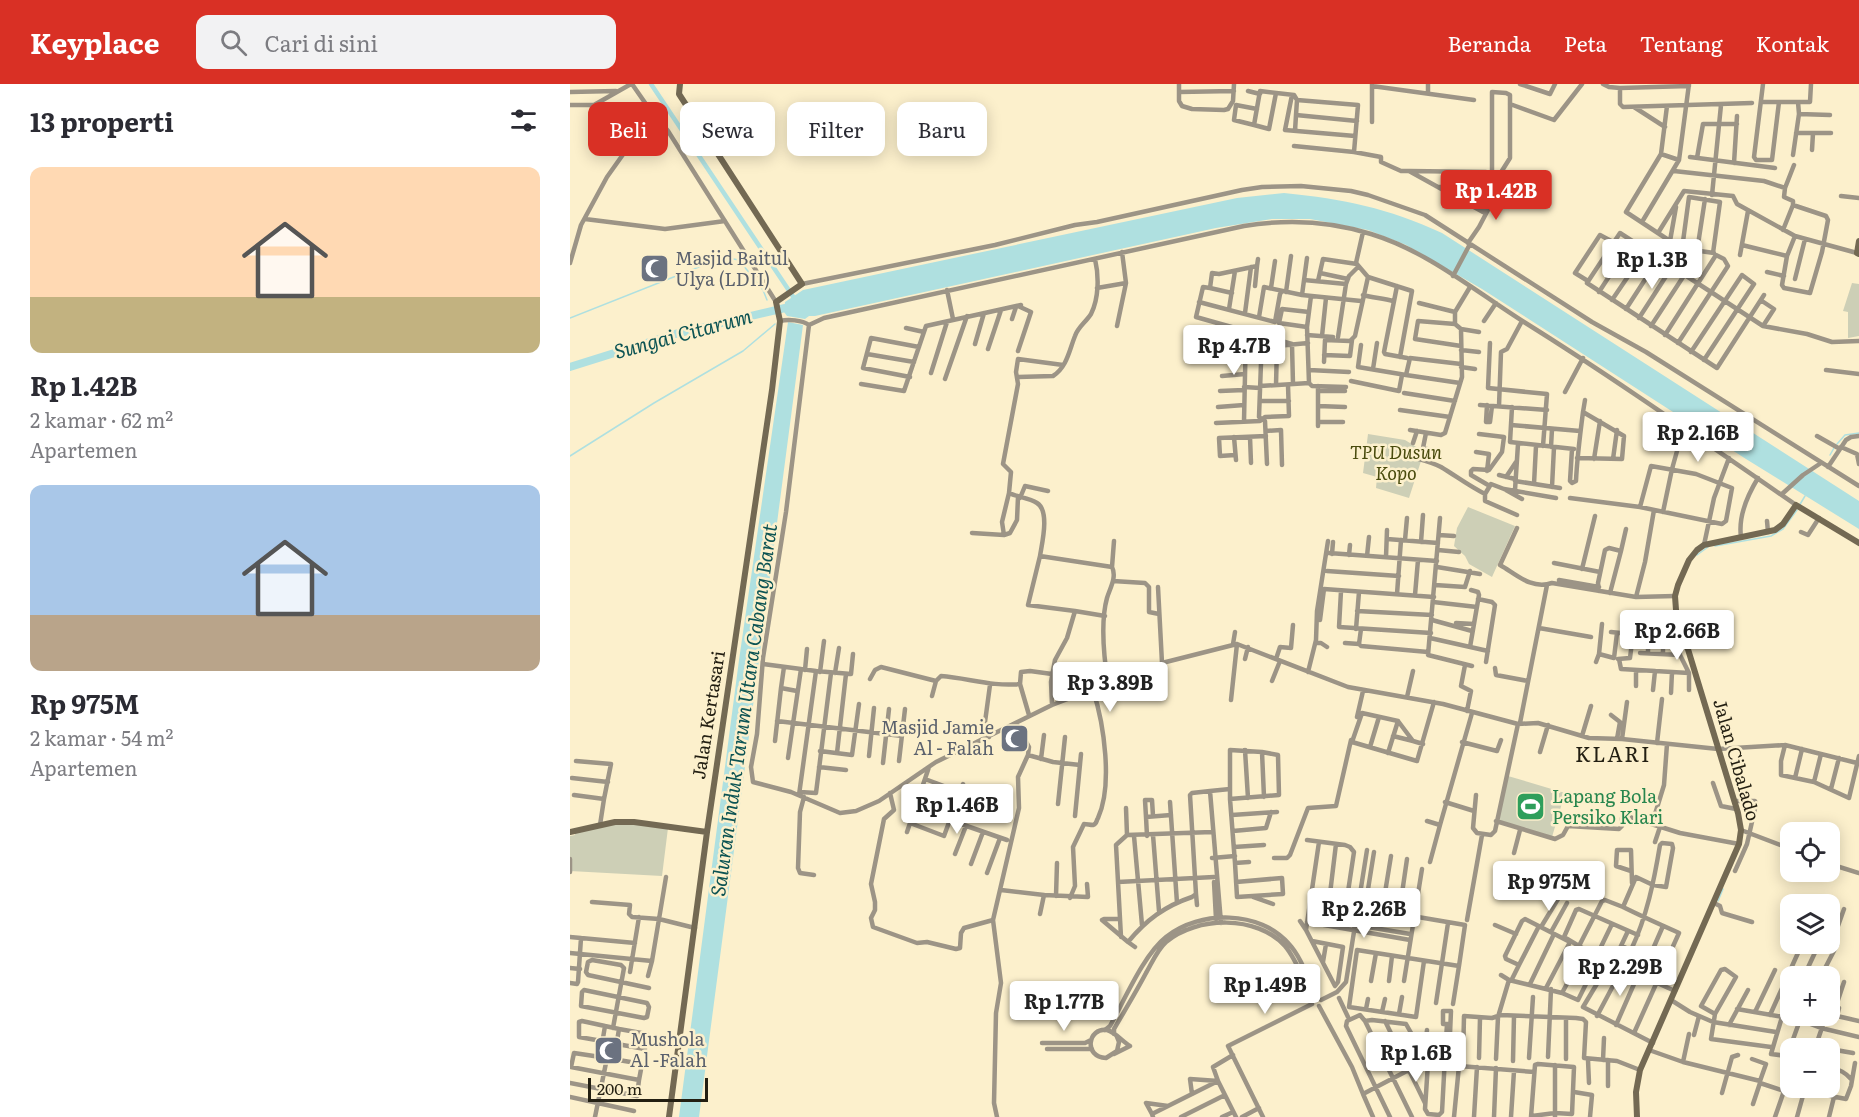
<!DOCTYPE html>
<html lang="id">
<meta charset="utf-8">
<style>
:root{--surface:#fff;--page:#f2f2f3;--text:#2b2b33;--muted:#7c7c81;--accent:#d93025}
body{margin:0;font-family:Literata,serif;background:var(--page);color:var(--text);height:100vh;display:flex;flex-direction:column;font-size:22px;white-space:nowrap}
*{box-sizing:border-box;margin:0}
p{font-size:20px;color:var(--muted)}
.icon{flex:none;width:33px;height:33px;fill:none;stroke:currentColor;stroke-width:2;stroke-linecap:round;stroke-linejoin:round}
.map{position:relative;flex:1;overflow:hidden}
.sheet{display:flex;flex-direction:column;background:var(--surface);width:570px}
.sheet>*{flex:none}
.guide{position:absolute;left:18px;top:18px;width:570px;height:54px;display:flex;gap:12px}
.controls{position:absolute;left:1210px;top:738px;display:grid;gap:12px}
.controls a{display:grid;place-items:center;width:60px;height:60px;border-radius:12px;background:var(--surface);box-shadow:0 3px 15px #0003;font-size:30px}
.scale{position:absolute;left:18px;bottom:15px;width:120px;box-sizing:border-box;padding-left:6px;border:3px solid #231f12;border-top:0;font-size:16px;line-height:21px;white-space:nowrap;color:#231f12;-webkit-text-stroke:4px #fcf0cc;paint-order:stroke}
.price{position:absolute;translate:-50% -51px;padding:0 14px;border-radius:6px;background:#fff;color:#222;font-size:20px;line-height:39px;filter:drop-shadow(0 2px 3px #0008)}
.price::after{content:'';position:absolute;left:50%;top:36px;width:18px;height:14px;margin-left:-9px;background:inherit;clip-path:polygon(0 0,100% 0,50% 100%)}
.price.on{background:var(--accent);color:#fff}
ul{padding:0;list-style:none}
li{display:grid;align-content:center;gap:12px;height:318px;padding:0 30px}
li span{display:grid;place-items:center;height:186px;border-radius:12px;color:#555}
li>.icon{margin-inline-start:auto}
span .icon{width:108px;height:108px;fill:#fffc;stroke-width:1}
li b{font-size:26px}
h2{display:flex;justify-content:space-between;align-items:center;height:72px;padding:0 30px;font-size:26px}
.pill{padding:0 21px;border-radius:12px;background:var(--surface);box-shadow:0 3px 15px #0003;font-size:21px;line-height:54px}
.pill.on{background:var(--accent);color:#fff}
header{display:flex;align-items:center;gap:36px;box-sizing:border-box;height:84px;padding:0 30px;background:var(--accent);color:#fff}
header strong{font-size:28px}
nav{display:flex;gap:33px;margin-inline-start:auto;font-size:21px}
.search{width:420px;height:54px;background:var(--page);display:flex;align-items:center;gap:15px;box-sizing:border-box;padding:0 21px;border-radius:12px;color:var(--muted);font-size:22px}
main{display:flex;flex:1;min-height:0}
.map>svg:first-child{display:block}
</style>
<header>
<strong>Keyplace</strong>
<div class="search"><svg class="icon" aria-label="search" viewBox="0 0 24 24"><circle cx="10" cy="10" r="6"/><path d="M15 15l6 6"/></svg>Cari di sini</div>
<nav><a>Beranda</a><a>Peta</a><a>Tentang</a><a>Kontak</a></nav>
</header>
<main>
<section class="sheet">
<h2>13 properti<svg class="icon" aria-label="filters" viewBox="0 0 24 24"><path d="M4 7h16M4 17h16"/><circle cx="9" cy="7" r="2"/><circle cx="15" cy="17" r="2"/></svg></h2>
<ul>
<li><span style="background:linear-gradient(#ffd9b3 70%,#c2b280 0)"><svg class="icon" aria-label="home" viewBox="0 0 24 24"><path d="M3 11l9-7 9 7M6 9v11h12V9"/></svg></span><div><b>Rp 1.42B</b><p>2 kamar · 62 m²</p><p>Apartemen</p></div></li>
<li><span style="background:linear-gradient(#a9c7e8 70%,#b9a48a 0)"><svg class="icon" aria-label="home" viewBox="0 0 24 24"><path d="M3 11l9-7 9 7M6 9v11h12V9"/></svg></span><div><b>Rp 975M</b><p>2 kamar · 54 m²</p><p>Apartemen</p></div></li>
</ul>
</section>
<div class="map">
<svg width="1289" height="1033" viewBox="0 0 1289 1033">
<rect width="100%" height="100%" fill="#fcf0cc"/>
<path fill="#cdcfb6" d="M1282,199L1289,200V252L1278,254V228L1273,227Z
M798,350L835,356L853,367L849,373L852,374L839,414L806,404L807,393L793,389Z
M898,423L945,442L922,493L899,480L895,472L884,462L887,444Z
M938,692L995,709L982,753L927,737Z
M45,738L98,744L92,792L0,787V752L5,751V747Z"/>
<path fill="#afe0e0" d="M714,109C775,115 817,124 872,149L1289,417V445L1176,375L912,205L836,161L798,146L740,135H702L646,144L245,232H239L235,235L217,232L214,228L215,218L233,206L667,114Z
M218,238L233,241L129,1033H109L169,576Z"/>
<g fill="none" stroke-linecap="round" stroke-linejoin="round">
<path stroke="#afe0e0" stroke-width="1.5" d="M0,234L149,175L158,174L169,176L193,206L197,216
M1267,360L1275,351L1289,349
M1260,371L1264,364
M0,372L84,319L173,267L205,240
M1229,422L1235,412
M1145,462L1201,452L1213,445L1227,426
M1127,471L1138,463
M1148,817L1153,805"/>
<path stroke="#afe0e0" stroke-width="4.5" d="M81,0L226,217"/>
<path stroke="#afe0e0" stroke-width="8" d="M0,283L105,250L215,224"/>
<path stroke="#9c9486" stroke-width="4.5" d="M62,0L78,23L98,47L206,218
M609,0V17L612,22L622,25L654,26L658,25L663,17L664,0
M802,0V38
M858,0V9
M950,0L980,10L985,0
M1033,0L1039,3L1050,4L1119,2
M1193,0L1184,73L1186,76H1202L1209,18
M802,2L904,16
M1050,4V20L1053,23L1182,19
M678,7L690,10
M0,8L46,7
M609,8L664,7
M706,9L699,45L684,41L690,7L724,11L727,16L788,21L784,68
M722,11L715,46L785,52
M727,16L726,31L787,37
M1191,18H1240L1241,0
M940,20L984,36L1012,0
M0,21H24L61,0
M1097,22L1091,70L1056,128L1100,157L1106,123
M1064,23L1095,43
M1229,30L1260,31
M684,41L664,36L666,21L687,25
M725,47L726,31
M1226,49H1261
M724,62L784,68L811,73V78L831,87H839
M1242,66L1243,49
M1091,70L1109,76
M1223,71L1229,30L1228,18
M1120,73L1205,84
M1127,74L1133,40H1167
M1164,79L1167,32
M839,87L916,88V118L913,128Z
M1104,87L1194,97L1215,104L1214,113L1223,117V121L1256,132L1258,136L1252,168L1240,209L1214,204L1212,201L1217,172L1225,152
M868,103H916L923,101L940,74V11L936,9L922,8V102L919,124L909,143L898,159
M1215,104L1224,81
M1142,111L1151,21
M1271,112L1289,114
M15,135L95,145L155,137
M1072,138L1109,76L1119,0
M1213,146L1223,121
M1088,149L1114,107L1163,112L1167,120L1225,152L1287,169
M1172,161L1217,172
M1127,167L1135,115
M1130,167L1112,165L1119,113L1150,118L1143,169
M1170,171L1178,127
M688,175L687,182L649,190L642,189L640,204L633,203L626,233L722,260L723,300
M0,179L11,141L37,93L64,55L72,31L78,23
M1197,188L1214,192
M750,189L778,195
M883,192L900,160
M798,193L842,207L830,273
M1225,195L1235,155
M734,196L776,200L779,192L788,183
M748,197L753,175L787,180
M1018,197L1005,189L1030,151L1043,158
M232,200L425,161L505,141L527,138L672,106L692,103L731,102L781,107L798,111L855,131L1022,238L1076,268L1289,402
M685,202L687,182
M827,202L814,268L815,270L837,274
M527,204L556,199
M640,204L662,209
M701,204L705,177
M377,206L383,235
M716,208L721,172
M1029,208L1062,157
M732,211L737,174
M793,211C803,214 812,214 823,217
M1194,211L1147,284L1017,199L1050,149L1141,208L1193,242L1237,250L1262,258L1289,257
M1042,216L1076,166
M1192,217L1204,225L1193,242
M629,218L705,238L710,210L712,207
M849,219L885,228
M448,222L461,228L448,267
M659,225L665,187
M1056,225L1089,174
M675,229L681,183
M689,233L694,203L732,211L791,217
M1069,234L1102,183
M442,235L446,223
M210,237C218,235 232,236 239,241L216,428L193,574L187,650L181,683L183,698L221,708L270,729L286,727L309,717L366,678L482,621L592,579L667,560L778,603L873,620L948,640L968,639L1019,654L1052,655L1148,665L1215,661L1287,679
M914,237L926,219
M885,240L848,237L845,255L891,262
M239,241L254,234L674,142C716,135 760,137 801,150C857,167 905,207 954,238C1047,296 1136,359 1226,421
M547,242L556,199L552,168
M1081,242L1130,167L1144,169
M737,243L709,239L712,225L739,228
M336,244L354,248
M891,245L909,248
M737,251L763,253
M1095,251L1146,171L1154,175L1158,182L1108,259
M692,252L689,333L695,337L697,380
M752,252L756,214
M768,253L776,200
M920,259L918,304L977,310L973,362
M405,260L414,229
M656,261L676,260
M791,261L788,283L836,291
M418,265L431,226
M891,266L909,268
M1121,268L1172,191L1184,200L1134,276
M297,270L344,278
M754,271L780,272L782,256
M654,276L675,275
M754,278L755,256L780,257L785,252L798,193L786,179L793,148
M493,281L448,275L446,288L448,300L433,380L441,388L439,409C447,413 459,414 467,419C480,427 472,459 470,472L542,483C547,493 540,504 537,514C530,539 534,574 538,600
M891,283L905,285
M803,285L807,259
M739,286L779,288
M1256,286L1289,290
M361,289L377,238
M652,292L675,290
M340,293L293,284L301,254L349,263
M448,293L483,292C497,283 499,267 505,252C508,243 516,238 521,230C529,214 529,192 525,175
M375,295L397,232
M781,297L829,307L832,291
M739,299L742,302L776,303
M890,299L836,291L840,274L891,280
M291,300L334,307L356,242L451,221
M706,301L707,262L738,259
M690,302L739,299L737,243L741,212
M748,302V322L775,323
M674,303L690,304
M650,307L674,306
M748,307H775
M995,308L1013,274
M834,309L885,317
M690,317H719
M910,321L977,326
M917,321L916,338H920
M748,322V342
M929,322L931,268L937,265L952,237
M648,323L674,321
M942,323L940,358L1004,365
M830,326L880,333
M1013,328L1015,316
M674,337L676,246
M748,338H773
M920,338L922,322
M646,339L690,337L695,333L719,332L718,301
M941,341L1010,347
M840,346L871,351L875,349L892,293L891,245L885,240V228L900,203
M696,347L711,346L712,381
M856,349L853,364L868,368
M909,350L934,353L932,368L919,386L903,385L901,387V391L918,401
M1247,352L1270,365
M664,353L666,376
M680,353L681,379
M843,359L847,347
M981,363L982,345
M1271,363L1287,370L1289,380
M1002,365L1000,397L1002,399L1006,397C1007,374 1010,351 1013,328L1054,352L1052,375L1007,374
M906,368L919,370L917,387
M665,371L650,372L649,354L696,352
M835,371C847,375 860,377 871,383C886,392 899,402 915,410L921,400L934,405L986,414
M1024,375L1030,337
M1043,375L1047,346
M1258,383L1276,356L1281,353L1289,352
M929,391L945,395
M936,393L946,378
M945,397L990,404
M964,400L966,362
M982,403L984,363
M936,406L952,415
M945,406L948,360
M915,410V417L947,431
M1212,410L1233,391L1251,379
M450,414L455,402L478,407
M1000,414L1070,423L1152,440L1156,437L1162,404L1126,390L1081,382L1070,423
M1093,428L1102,385L1114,342
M870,434L858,571L902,582
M1197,437L1198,448
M947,444L930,481C946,490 961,506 982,499L1066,513L1105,512
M1231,448L1238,451L1249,434
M402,449L434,451L440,449L447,436L448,413
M434,451L432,438L439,409
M869,451L884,452
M1171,453C1168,432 1177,412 1188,394
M817,455L868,459
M835,456L837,434
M851,458L853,431
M1134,461L1144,414L1159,374
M868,466L889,468
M1051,467L1056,445
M759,469L867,477
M762,470L763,458
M779,471L780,461
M470,472L458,521L505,527
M797,472L799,453
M816,473L817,446
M984,479L1030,488
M542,483L544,457
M867,483L910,490
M1012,485L1025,432
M757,487L829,492
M989,496L1029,503
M543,497L575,499L579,503V528L589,530
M865,501L895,503L900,487
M588,503L592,579
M771,507L769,543L861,549
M1029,507L1028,499L1035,466L1039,464L1051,467L1040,509
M827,510L831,456
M845,511L848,476
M1066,513L1075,478L1084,426
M908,515L922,518L925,521L916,578
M863,518L907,523
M787,527L862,531
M750,536L754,505L864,513
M862,536L902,547
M886,539L904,540
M969,544L1021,553
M786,545L789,508
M791,545L789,560L791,562L858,568
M1041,548L1069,551
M860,554L918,567
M1109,557L1110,571
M746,559H751L757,563
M775,559L789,560
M663,560L665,548
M900,563L909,511L908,508L901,506
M1070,569L1110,571L1119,589
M1078,569V557
M1029,570L1044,574L1047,549
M1093,570V558
M675,575L678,563
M706,575L710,563L721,564L723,541
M1048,575L1060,574L1063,550
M1049,575L1051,585L1119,589V606
M1026,578L1029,570L1032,540
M193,580L246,587L229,711
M895,581L891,602L901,607L897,627
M925,584L926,591L958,597
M235,586L237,565
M246,587L281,590L283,570
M250,588L254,557
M738,588L746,556L747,527L758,457
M265,589L269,564
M300,595L305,586L311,583L366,597
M702,597L710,577
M1066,602V586
M211,604L214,583
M1083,606L1085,587
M1101,609L1102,588
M362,612L366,597L371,592C398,594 423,603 450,600
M837,613L843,587
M661,616L667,560
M482,621L481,598L485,576L497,554L505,527L535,532
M459,631L450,600L451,588L460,587L482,590
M1041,631L1050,638L1047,655
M787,633L793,607
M207,637L332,652
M950,639L977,501
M823,652L843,657
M1012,652L1021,622
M419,653L415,638L420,601
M1052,655L1057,618
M205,657L211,604L227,607
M892,658L927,667L931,656
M1087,659L1092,615
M853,660L843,657L828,637L792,629L782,658L847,677L864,618
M1215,661L1211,677V691L1244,698L1279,714L1289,672
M800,663L809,633
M675,666L678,714
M250,667L282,671L289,620
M692,668L694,713
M970,668L978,641
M267,669L276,590
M818,669L828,637
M458,671L483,678L510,681
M299,672L304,624
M218,674L231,585
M471,675L474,651
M6,677L41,680L34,715
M329,677L335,625
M313,679L319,625
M249,683L276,686
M2,694L38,698
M1225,694L1232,665
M355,695L390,708
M1244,698L1251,670
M1143,699L1151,722L1166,725
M1261,705L1269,674
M640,707L660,705
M230,708L246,709L261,589
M320,709L324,726L314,735L301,800L305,818V826L301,834L303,843L347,859L357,858L386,865L390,864L391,849L394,844L423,836
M350,709L385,723
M4,711L34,715L30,741
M906,711L903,744L907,749L921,751L925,747L948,640
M234,713L230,728L228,784L230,789L244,791
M660,715L709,711L708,671L692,668L660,666V715L665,779L679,778
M1164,717H1185L1186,720L1177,760L1165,787
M600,718L607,819
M875,718L904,727
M488,720L495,653
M345,724L437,756
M556,724L557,751
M662,731L707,728
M505,732L511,670
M576,733L575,716H582L583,732
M857,737L870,741L902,629
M926,737L985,755L993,751L998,742L1049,745L1052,742V734L1056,732L1110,749L1169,760
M340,739L374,752L393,700
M1082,740L1094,701L1097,660
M1171,746L1221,765
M663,747L696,744L701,728
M337,748L359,683
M583,751L589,827
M564,752L572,841
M577,752L576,733L601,731
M737,756L775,761L780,763L784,768L776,821L741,815
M1085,758L1090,743
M664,763L694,761
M804,768L795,824L895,841L889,882
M944,769L950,746
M385,770L396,742
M642,774L665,772
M704,774H717L720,771L738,724L766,722L781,656
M0,775V788
M860,778L870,741
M665,779L667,813L713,810L712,794L666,798
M401,780L413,748
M1260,780L1289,789
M1061,787L1046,782L1047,766H1061L1062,799
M417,789L430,754
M548,798L644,793
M644,798L646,835
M431,806L474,811L518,813L517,800
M626,810L627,821
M486,812L487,779
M683,813L703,820
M500,814L505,802L503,763L514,740C517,740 520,741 523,741C527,740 526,737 528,734C543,701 534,640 523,606
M22,818L60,821L59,830L62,833L89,835L125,844
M759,818L766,760
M1144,819L1150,822L1152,829L1182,838
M812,827L821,772
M470,830L474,811
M829,830L837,775
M738,833L840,850
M550,835H534L532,836L558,858C576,836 595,822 622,813L626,810L620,711L622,709L640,707L651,839
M897,836L912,751
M730,837L736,846
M737,838L840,856
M925,841L946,850
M971,843L988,815
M981,848L997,819
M1068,851L1009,825L1006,826L994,853L1019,868L1105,907
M0,853L65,859
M551,853L546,761L557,751L642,748
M1263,856L1274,825
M742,857L773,863L768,898L765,902L736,846L749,758
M558,858L565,863
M1009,862L1032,817L1035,816L1053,823
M1052,862L1094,882
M1061,866C1077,832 1084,797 1090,761L1092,759L1102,760L1103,764L1096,803L1083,801L1066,793L1053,823C1071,832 1089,840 1107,848L1109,849L1064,949
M0,869L82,877L96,793
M1027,871L1042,840
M1079,874L1093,842
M854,877L846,933L779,923L787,866L889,882L883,920
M753,878L756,860
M1040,878L1013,923L1083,959
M1043,879L1058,847
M949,881L969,842
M0,884L10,885
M60,888L69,833
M931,891L939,896
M78,892L82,877
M1234,892L1249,860
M1251,892L1267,861L1260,855
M942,895L949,881L936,875L935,872L952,837L955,835L1000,858L976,904
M801,897L806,869
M819,897L822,872
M834,897L852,785
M0,899L7,900L8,898L11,854
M960,900L984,850
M14,906L77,919L79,923L77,933L74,934L11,922L12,908Z
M992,909L1008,916L1025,882
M769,914L778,933
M751,916L767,908L776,898L797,766
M1101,916L1120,928L1143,938L1206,948
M866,919L878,839
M1260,921L1267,919L1274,898
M749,922L782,983L793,1010
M796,925L798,915
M1167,925L1230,936L1217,972L1201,970L1212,933
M812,928L815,915
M1185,928L1205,886
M829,930L832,913
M1145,930L1131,922L1151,886L1155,885L1166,893L1145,930L1141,955L1201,963
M1260,930L1267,932L1269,924
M1200,931L1232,860
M1027,932L1053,883
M1232,932L1230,936L1251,944L1289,953
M1267,932L1289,937
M1215,933L1221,920
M795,937L790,931L777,937L776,942L820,1033
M815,937L855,1019
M877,940L875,973H879L881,927H873V940H880
M1046,941L1068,891
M1159,941L1178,906
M43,944L54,884L51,881L22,876L18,878L16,888L18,891L79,904
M49,945L77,950
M535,946L540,942C554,917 574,870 596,853C630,826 690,826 719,860C732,874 738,896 746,913
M544,950V945C555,926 566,908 576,889C582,879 587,866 596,858C627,832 687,831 715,862C727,876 734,898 743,915
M1124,951L1129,932
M32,957L9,953V938L12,937L35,942
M1248,957L1258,959L1257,964
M472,959H515L521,956
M47,960L75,965
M1245,964L1256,932
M477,965H522
M1260,965L1283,969
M1079,966L1113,978L1190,997V999L1214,1007L1215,1003L1276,1015L1281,1002L1285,979
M544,970L560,962C553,958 545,948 537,946C518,943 513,973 536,974L547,967L549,958L547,953
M30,972L35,942L49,945L44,975
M854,973L857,946
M978,973L981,905
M909,974L910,934
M959,974L963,913
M893,975L894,932L922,934L931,931L1006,934L1013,935L1016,938L1014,974L1047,977L1070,986
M926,975L928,933L939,896L992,909L1013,870
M996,975V934
M1182,975L1196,980L1190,997
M1018,976L1019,999
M1033,976L1034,954
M1038,976V1002
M943,977L944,932
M1113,978L1119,950
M857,979L875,976
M985,981V1033
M1260,988L1261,984C1270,986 1275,988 1281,995
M0,999L67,1012L69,996L1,983L4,969L37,974
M1215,1003L1221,976
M1004,1008L1022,1011L1020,1033
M1152,1009L1162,973L1168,971
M622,1010L620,995L648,997L666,1033
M0,1013L64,1027
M1183,1020L1190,999
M582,1030L576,1019L598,1022
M25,1033L37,974L72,980L69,996
M427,1033L424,1019L426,929L431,899L423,836L449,724L448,693L458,671L459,663L446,639
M583,1033L582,1030L648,997L643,983L663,971
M611,1033L655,1011
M652,1033L663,1028
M672,1033L689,1024
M693,1033L658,962L742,920
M803,1033L793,1010L875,967H879
M842,1033L795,937L802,936L836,940L858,979L855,1025L858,1030L869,1031L872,1028L875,973
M884,1033L889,982L964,988
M904,1033L907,983
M924,1033L926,984
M941,1033L944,987
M961,1033L965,981L968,980L1004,983L1002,1030L985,1029L962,1032
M1205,1033L1214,1007
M1227,1033L1234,1008
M1259,1033L1264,1013"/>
<path stroke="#736953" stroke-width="6" d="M1289,157L1287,169L1289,170
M0,748L45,738H64L137,748
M99,1033L137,748L202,306L210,237L206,218L232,200L109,10L110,0
M1067,1033L1066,1008L1070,986L1169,760L1171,746L1168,729L1106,526L1105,512L1108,501L1119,476L1127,466L1134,461L1205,446L1213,440L1226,421L1289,459"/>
</g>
<defs>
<symbol id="mosque-square" viewBox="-11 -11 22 22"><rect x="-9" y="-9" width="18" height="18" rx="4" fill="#6b7280" stroke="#fcf0cc"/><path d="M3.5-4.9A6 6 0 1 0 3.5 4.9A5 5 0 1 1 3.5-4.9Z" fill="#fff"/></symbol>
<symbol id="stadium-square" viewBox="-11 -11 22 22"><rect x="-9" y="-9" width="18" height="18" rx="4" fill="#2e9e5b" stroke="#fcf0cc"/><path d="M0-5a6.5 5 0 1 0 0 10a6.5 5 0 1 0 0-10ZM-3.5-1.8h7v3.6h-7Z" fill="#fff"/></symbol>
</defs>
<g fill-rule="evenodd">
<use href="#mosque-square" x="68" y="168" width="33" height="33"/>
<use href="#mosque-square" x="428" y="638" width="33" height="33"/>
<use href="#stadium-square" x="944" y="706" width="33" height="33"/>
<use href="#mosque-square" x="22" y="950" width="33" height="33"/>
</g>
<g text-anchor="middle" stroke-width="5" stroke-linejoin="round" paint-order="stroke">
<g font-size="18" fill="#5b616d" stroke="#fcf0cc" text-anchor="start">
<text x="105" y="181">Masjid Baitul<tspan x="105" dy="21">Ulya (LDII)</tspan></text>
<text x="424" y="650" text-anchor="end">Masjid Jamie<tspan x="424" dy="21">Al - Falah</tspan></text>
<text x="60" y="962">Mushola<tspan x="60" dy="21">Al -Falah</tspan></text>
</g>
<g font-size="18" font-style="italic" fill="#494b0d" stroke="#fcf0cc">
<text x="826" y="375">TPU Dusun<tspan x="826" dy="21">Kopo</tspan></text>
</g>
<g font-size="18" fill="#231f12" stroke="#fcf0cc">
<text transform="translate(139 631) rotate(-81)" y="6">Jalan Kertasari</text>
<text transform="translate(1166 676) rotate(74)" y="6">Jalan Cibalado</text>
</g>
<g font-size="18" fill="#27864d" stroke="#fcf0cc" text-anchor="start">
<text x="982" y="719">Lapang Bola<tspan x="982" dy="21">Persiko Klari</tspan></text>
</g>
<g font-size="20" font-style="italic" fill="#0c5353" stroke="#fcf0cc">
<text transform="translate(113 250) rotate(-15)" y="7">Sungai Citarum</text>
<text transform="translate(174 626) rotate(-82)" y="7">Saluran Induk Tarum Utara Cabang Barat</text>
</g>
<g font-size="21" letter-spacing="1.5" fill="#231f12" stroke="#fcf0cc">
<text x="1043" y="678">KLARI</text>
</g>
</g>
</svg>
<div class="controls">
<a><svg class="icon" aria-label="locate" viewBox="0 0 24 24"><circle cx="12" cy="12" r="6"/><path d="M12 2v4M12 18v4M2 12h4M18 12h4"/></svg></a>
<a><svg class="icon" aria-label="layers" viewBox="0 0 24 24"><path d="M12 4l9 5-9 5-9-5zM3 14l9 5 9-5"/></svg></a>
<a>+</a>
<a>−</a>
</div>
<div class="scale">200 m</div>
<b class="price on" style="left:926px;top:137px">Rp 1.42B</b>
<b class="price" style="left:1082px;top:206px">Rp 1.3B</b>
<b class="price" style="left:664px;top:292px">Rp 4.7B</b>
<b class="price" style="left:1128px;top:379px">Rp 2.16B</b>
<b class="price" style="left:1107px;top:577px">Rp 2.66B</b>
<b class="price" style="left:540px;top:629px">Rp 3.89B</b>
<b class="price" style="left:387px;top:751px">Rp 1.46B</b>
<b class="price" style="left:979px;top:828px">Rp 975M</b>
<b class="price" style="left:794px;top:855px">Rp 2.26B</b>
<b class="price" style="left:1050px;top:913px">Rp 2.29B</b>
<b class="price" style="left:695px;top:931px">Rp 1.49B</b>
<b class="price" style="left:494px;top:948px">Rp 1.77B</b>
<b class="price" style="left:846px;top:999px">Rp 1.6B</b>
<div class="guide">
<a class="pill on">Beli</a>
<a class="pill">Sewa</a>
<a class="pill">Filter</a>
<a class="pill">Baru</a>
</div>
</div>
</main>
